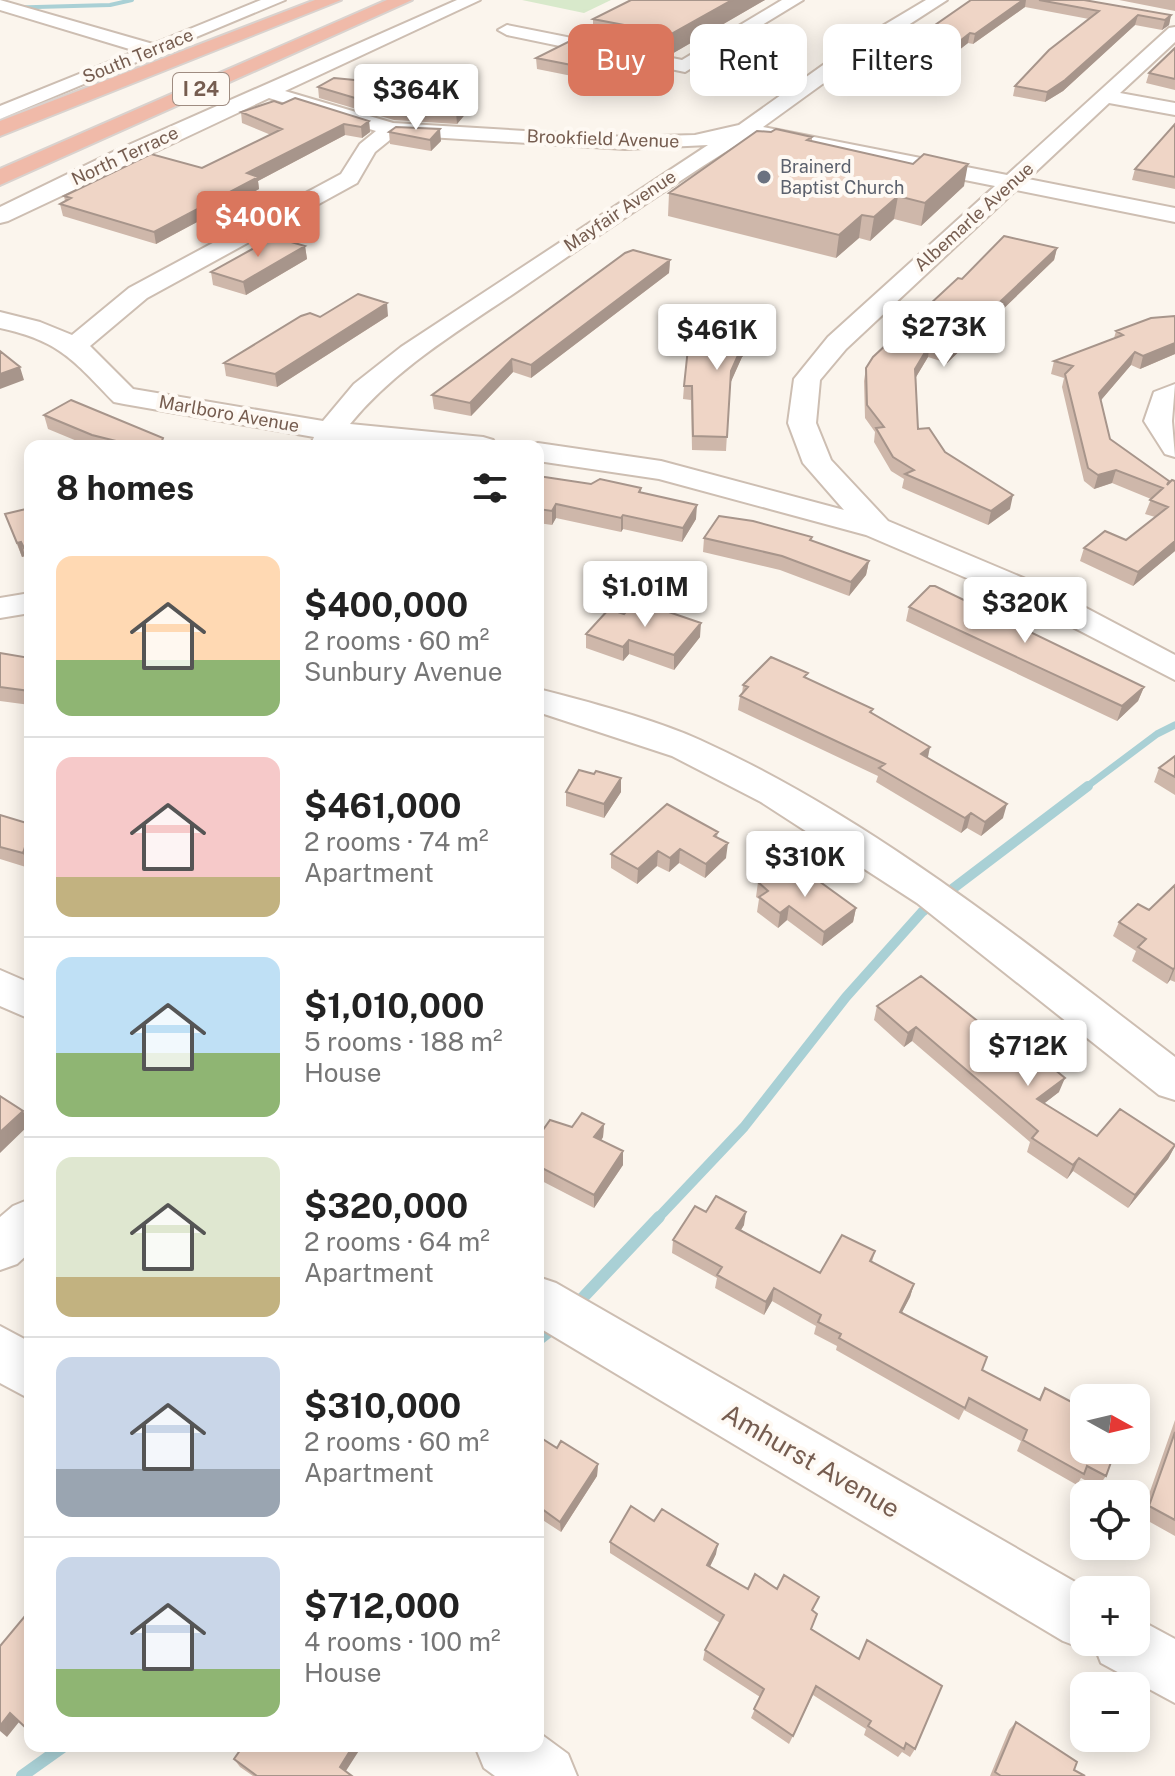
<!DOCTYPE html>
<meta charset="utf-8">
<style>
:root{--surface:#fff;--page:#f6f6f6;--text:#222;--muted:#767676;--line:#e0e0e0;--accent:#da765d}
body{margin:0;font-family:"Public Sans",sans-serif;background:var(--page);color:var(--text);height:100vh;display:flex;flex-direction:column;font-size:30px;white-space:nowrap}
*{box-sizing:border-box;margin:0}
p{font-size:26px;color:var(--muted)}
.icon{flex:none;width:44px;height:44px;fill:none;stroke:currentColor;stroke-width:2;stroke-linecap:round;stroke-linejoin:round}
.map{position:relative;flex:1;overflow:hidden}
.details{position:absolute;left:24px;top:440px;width:520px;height:1312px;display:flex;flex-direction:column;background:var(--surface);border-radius:16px;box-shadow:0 4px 20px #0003}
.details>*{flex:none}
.hud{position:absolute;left:568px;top:24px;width:486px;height:72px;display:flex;gap:16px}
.needle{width:52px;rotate:98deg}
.controls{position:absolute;left:1070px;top:1384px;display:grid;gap:16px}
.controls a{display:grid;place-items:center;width:80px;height:80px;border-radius:16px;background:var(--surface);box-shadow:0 4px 20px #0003;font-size:40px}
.price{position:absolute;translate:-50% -68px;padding:0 18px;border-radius:8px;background:#fff;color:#222;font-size:26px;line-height:52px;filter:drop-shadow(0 2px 4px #0008)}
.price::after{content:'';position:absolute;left:50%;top:48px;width:24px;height:18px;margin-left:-12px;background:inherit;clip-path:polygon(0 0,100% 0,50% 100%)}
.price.current{background:var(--accent);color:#fff}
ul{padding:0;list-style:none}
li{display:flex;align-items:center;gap:24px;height:200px;padding:0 32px}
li+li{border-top:2px solid var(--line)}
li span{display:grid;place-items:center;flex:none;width:224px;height:160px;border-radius:16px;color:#555}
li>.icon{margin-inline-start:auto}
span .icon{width:96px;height:96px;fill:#fffc;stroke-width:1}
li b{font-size:34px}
h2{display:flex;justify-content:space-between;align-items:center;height:96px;padding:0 32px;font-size:34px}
.pill{padding:0 28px;border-radius:16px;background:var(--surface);box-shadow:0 4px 20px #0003;font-size:28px;line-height:72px}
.pill.current{background:var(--accent);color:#fff}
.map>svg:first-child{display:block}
</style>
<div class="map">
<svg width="1175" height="1776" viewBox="0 0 1175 1776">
<rect width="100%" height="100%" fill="#fbf5ed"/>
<path fill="#d8e9cb" d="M522,0H611L584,13Z"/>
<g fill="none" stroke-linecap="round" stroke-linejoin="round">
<path stroke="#a9d0d5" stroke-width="4" d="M0,8L110,5L132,0"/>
<path stroke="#a9d0d5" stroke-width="7" d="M1085,788L1157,734L1175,725"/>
<path stroke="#a9d0d5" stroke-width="10" d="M657,1219L744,1127L846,997L922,912L1088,786"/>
<path stroke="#a9d0d5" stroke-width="12" d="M575,1306L659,1217
M538,1340L556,1326
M22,1776L64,1746"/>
<defs>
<path id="minor" d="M0,0L153,44L261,0H285L0,119V106L136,51L0,10Z
M457,0H480L285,91L393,123L625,137L695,135L739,125L854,43L926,0H947L868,51L763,127L1007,175L1169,28L1175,27V42L1120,93L1175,103V115L1109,103L1028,179L1175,208V222L1016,190L846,349L820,380L816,423L831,460L888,521L1054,591L1175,655V680L1030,605L866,535L659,479L538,461V446H528L538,443L661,461L844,510L803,463L788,423L794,379L828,337L995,186L749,137C670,186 593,239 516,292C457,332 395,369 350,424L483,437L493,440L497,446H396L340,441L338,446H310L314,437L124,404L114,402C73,360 60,341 0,328V312L40,322L72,335L129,288L341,174L360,144L376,131L269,98L8,221L0,223V207L115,151ZM396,135L625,149L708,145L401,347L354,384L323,421L133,389L90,346L147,298L357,183L375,152Z
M782,0H803L685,72L507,35L498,30L507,25L682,60Z
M1175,384L1172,421L1175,457L1165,454L1144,421L1154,392Z
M30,593V613L0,618V598Z
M538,689C586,701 656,720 700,740C874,819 1024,942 1175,1057V1100L1159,1095L917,903L761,802L672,756L538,712Z
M0,970L30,983V1019L0,1006Z
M30,1199V1252L17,1264L0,1270V1217L13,1206Z
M538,1277L556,1283L1089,1590H1084V1642H1136V1618L1175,1639V1703L1101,1663L1094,1645L1084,1649L1063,1641L538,1327Z
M0,1326L30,1342V1399L0,1383Z
M538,1732L568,1754L577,1776H495L484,1768L475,1746H538Z"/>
<path id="highway" d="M315,0H341L0,136V121Z
M387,0H412L0,185V169Z"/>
</defs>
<use href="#minor" stroke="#cdbeb2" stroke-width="4"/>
<use href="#highway" stroke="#d9d2ce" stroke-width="4"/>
<use href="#minor" fill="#fff" fill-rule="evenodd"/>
<use href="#highway" fill="#f0baa9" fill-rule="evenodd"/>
</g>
<path fill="#ceb7aa" d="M631,0H765L670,55L593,39V19Z
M971,0H1084L1171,15L1169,25L1162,30L1135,25L1063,91L1045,102L1013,96L1015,86L1089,19L1025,7L973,44L968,43L940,65L900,58L902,48Z
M1119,0H1175V11Z
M1175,48V90L1146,83L1149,73Z
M648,56V67L617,85L537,69L536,58Z
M318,87L470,102L468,104V111L457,124L394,120L319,98Z
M282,104L369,121L370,132L362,138L345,135L258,181L259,189L156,244L63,216L60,204L65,201L64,196L202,168L271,135L242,123L241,112Z
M1175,124V189L1132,180L1135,169Z
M389,132L441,141L431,151L390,144Z
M812,137V142L964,186L921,226L894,219L870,241L859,238L836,258L668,216L669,193Z
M305,246L307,259L246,295L213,285L211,272Z
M1057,248L1054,260L947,363L928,357L916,377L918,429L1010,509L988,525L902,488L904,479L891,471L874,442L875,432L865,418L864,381L866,368L962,279Z
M670,260L669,273L531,378L513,372L471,416L434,409L432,395Z
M388,316L277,387L226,376L224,363L320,317Z
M1175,316V354L1140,369L1131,365L1101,400L1110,439L1169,481L1175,551L1133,586L1080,561L1084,548L1126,540L1155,517L1145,514L1151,499L1112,483L1094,489L1084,481L1062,387L1064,378L1051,374L1054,361L1114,338L1116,331Z
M769,333L742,357L730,383L726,451L692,450L691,400L683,399L684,386L700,341Z
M44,415L165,446H89L48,429Z
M538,476L591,484L641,488V493L696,519L682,542L623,529L621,532L556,518L552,525L538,523Z
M30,508L28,562L25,556L22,557L5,514Z
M704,538L812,541L869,561L866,575L849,596L780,570L703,552Z
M909,607L1144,687L1138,701L1117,721L906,621Z
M586,634L700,637L674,670L629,654L623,661L586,648Z
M0,653L30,658V705L0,701Z
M807,678L872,713L1003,818L981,836L967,828L961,833L876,782L878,776L738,710L740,696L742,694L743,685Z
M1175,756V795L1154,782L1159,768Z
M566,792H621L604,818L566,806Z
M0,815L30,824V863L29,868L0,859Z
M718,832L717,837L726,858L705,878L679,863L669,872L657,866L637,884L611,868V854Z
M758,882L808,884L856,908L853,922L822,946L787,920L778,928L757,912L759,899L756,897Z
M1175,885V982L1170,980L1167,984L1132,961L1136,951L1113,936L1119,922L1149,910Z
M877,1006L1059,1092L1044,1103L1097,1136L1175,1146L1168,1159L1128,1208L1073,1171L1067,1179L1027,1152L1030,1142L912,1041L904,1047L874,1020Z
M604,1124L603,1137L601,1141L623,1165L594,1208L538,1179V1137L572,1127Z
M706,1212L744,1225L741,1230L820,1273L875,1251L872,1262L914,1284L910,1297L902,1312L982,1370L1039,1399L1045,1388L1078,1413L1106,1476L1098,1487L1081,1478L1077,1485L1017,1451L1021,1441L964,1410L959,1420L836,1350L837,1346L814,1334L816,1326L772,1301L764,1315L715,1288L717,1278L672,1253L673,1240Z
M1175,1420V1536L1141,1517Z
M538,1436L557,1448L598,1464L597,1476L561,1532L538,1517Z
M654,1521L716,1554L710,1566L748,1589L813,1611L811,1629L915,1749L910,1757L902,1752L898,1757L864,1735L866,1729L813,1695L789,1744L751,1718L760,1697L703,1660L705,1650L720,1623L610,1553V1542Z
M1016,1722L1074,1770L1085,1776H990L1009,1730Z
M234,1759L346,1771L352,1776H253L240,1767Z"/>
<path fill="#a7958b" d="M732,0H765L670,55L671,34Z
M1023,0H1026L1025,7L973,44L975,34Z
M1138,15L1135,25L1063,91L1045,102L1047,92Z
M1171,15L1169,25L1162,30L1165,20Z
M970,33L968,43L940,65L942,55Z
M648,56V67L617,85V74Z
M469,91L468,111L457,124L456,112L462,99Z
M369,121L370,132L362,138L361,127Z
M344,124L345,135L258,181L259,189L156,244L154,232L247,173Z
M440,129L441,141L431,151L430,140Z
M968,164L964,186L921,226L925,203Z
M898,196L894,219L870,241L874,217Z
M862,215L859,238L836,258L839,235Z
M305,246L307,259L246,295L243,282Z
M1057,248L1054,260L947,363L949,350Z
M670,260L669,273L531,378V365Z
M387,303L388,316L277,387L275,374Z
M770,320L769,333L742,357L730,384L731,371L743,344Z
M1175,343V354L1140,369L1143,356Z
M930,344L928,357L913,382L915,369Z
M1135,352L1131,365L1096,406L1099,393Z
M512,359L513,372L471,416L470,403Z
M20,367L24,380L0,389V374Z
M1116,470L1112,483L1094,489L1098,475Z
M1013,495L1010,509L988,525L991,511Z
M556,504V518L552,525V511Z
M697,505L696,519L682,542L683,528Z
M623,515V529L621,532V518Z
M1175,541V551L1133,586L1138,572Z
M21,542L25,556L22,557L17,543Z
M30,546V561L28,562L24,548Z
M869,561L866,575L849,596L851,582Z
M701,623L700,637L674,670V655Z
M629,640V654L623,661V647Z
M1144,687L1138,701L1117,721L1122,706Z
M930,747L927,762L921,754Z
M621,778V792L604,818V804Z
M1007,804L1003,818L981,836L985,822Z
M971,813L967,828L961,833L965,818Z
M30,832V863L29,868L23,853Z
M728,843L726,858L705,878L706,864Z
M680,849L679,863L669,872L670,858Z
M658,851L657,866L637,884L638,869Z
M789,906L787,920L778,928L780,913Z
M856,908L853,922L822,946L824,932Z
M1175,968L1170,980L1167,984L1173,969Z
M916,1027L912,1041L904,1047L908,1033Z
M1065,1078L1059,1092L1032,1113L1037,1099Z
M23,1111L30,1124L0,1153V1132Z
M604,1124L603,1137L594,1151V1137Z
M1175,1146L1168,1159L1128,1208L1135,1195Z
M623,1151V1165L594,1208V1195Z
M1079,1158L1073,1171L1067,1179L1073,1165Z
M746,1212L744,1225L734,1241L736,1228Z
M914,1284L910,1297L896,1324L900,1312Z
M774,1288L772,1301L764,1315L766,1302Z
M598,1464L597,1476L561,1532L560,1522Z
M718,1544L716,1554L706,1575L707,1565Z
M10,1713L19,1722L7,1737L0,1731V1726Z
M353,1746H362L344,1774L340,1767Z"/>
<path fill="#efd5c6" stroke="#a7958b" stroke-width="2" d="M631,0H732L671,34L593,19Z
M971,0H1023L975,34L970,33L942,55L902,48Z
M1039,0H1084L1171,15L1165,20L1138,15L1065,80L1047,92L1015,86L1049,50L1099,11Z
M570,41L648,56L617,74L536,58Z
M1175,48V79L1149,73Z
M334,78L469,91L462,99L468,100L456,112L392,109L318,87Z
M295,98L369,121L361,127L344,124L247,173L258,177L154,232L60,204L71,198L64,196L151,154L202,168L282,129L241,112L274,101L282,104Z
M1175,124V177L1135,169Z
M396,127L440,129L430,140L389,132Z
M776,129L812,137L807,140L913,164L924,154L968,164L925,203L898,196L874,217L862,215L839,235L669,193L757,131L771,132Z
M1004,236L1057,248L949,350L930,344L915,369L918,429L929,428L945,452L1013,495L991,511L905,474L914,470L893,457L876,428L884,427L867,405L866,368L873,357L958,278L962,279Z
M274,237L305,246L243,282L211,272Z
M633,250L670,260L531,365L512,359L470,403L432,395L625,253Z
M358,294L387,303L275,374L224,363L301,316L310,313L320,317Z
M738,311L770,320L743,344L731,371L727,437L693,436L692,386H684L689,339L700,341Z
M1175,316V343L1143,356L1135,352L1099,393L1110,439L1169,481L1167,485L1172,480L1175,481V541L1138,572L1084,548L1105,531L1126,540L1168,507L1150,500L1163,488L1116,470L1098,475L1088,468L1065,374L1073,366L1054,361L1123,335L1116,331L1151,318Z
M0,351L20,367L0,374Z
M71,400L163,438L160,446H136L92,435L44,415Z
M538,476L591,484L600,479L641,488L639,492L697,505L683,528L623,515L621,518L556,504L552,511L538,509Z
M30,508V546L24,548L21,542L17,543L5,514Z
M719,516L753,521L812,537L810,540L869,561L851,582L782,556L704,538Z
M930,586H935L1144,687L1122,706L909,607Z
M632,605L654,612L657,608L701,623L674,655L629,640L623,647L586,634L609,609L624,614Z
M0,653L30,658V691L0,687Z
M771,657L808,673L804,677L873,709L870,712L930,747L921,754L1007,804L985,822L971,813L965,818L879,768L885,764L740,696L748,687L743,685Z
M1175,756V777L1159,768Z
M579,770L594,774L596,771L621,778L604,804L566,792Z
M667,804L718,832L714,836L728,843L706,864L680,849L670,858L658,851L638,869L611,854Z
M0,815L30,824V832L23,853L0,847Z
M782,866L808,884L816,879L856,908L824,932L789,906L780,913L759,897L768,891L758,882Z
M1175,885V968L1173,969L1138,947L1146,939L1119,922L1138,904L1149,910Z
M921,976L1029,1062L1038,1056L1065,1078L1037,1099L1097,1136L1120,1109L1175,1145L1135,1195L1079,1158L1073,1165L1032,1138L1038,1131L916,1027L908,1033L877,1006Z
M0,1096L23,1111L0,1132Z
M582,1113L604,1124L594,1137L623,1151L594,1195L538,1166V1137L550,1120L572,1127Z
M716,1196L746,1212L736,1228L820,1273L842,1235L875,1251L870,1261L914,1284L900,1312L987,1357L982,1370L1040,1400L1045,1388L1081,1407L1078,1413L1084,1416V1450H1113L1115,1451L1106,1476L1087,1466L1084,1474L1023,1440L1027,1430L969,1398L965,1408L839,1338L841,1334L818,1322L821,1315L774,1288L766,1302L717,1275L722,1267L673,1240L695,1206L706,1212Z
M1175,1432V1520L1149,1506Z
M538,1436L557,1448L561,1441L598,1464L560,1522L538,1506Z
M631,1506L654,1521L662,1509L718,1544L707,1565L748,1589L755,1574L777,1589L784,1575L819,1597L812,1610L817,1614L811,1629L859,1659L867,1640L942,1686L915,1749L906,1743L904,1749L868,1726L871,1721L816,1686L793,1736L754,1709L764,1689L705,1650L724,1615L610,1542Z
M30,1610V1722L25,1727L10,1713L0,1726V1646Z
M1016,1722L1077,1762L1074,1770L1085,1776H1001L995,1772Z
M243,1746H353L340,1767L352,1776H257L234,1759Z"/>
<circle fill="#6b7280" stroke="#fef9f3" stroke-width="3" cx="764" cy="177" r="8"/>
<g text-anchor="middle" stroke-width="8" stroke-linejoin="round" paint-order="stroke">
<g font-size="18" fill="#765d50" stroke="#fef9f3">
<text transform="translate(138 56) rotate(-22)" y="6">South Terrace</text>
<text transform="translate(603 139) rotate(2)" y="6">Brookfield Avenue</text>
<text transform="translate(125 156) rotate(-25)" y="6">North Terrace</text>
<text transform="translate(620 211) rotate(-34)" y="6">Mayfair Avenue</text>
<text transform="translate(974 217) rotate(-42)" y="6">Albemarle Avenue</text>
<text transform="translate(229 414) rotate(10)" y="6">Marlboro Avenue</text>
</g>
<g font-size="18" fill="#5b616d" stroke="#fef9f3" text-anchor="start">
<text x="780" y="173">Brainerd<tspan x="780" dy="21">Baptist Church</tspan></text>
</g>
<rect fill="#fef9f3" stroke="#9f8c81" stroke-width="2" x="173" y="73" width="56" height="32" rx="6"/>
<g font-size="20" font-weight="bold" fill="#765d50">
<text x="201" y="96">I 24</text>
</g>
<g font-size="26" fill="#765d50" stroke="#fef9f3">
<text transform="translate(811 1461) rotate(30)" y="9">Amhurst Avenue</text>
</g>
</g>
</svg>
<div class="controls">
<a><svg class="needle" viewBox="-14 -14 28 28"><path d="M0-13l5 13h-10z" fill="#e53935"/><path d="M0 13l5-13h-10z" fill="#767676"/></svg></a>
<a><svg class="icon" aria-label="locate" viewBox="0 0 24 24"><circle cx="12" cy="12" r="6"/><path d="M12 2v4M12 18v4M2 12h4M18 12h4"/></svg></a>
<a>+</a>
<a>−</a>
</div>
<b class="price" style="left:416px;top:132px">$364K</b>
<b class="price current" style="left:258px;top:259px">$400K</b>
<b class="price" style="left:944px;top:369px">$273K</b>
<b class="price" style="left:717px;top:372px">$461K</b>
<b class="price" style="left:645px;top:629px">$1.01M</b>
<b class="price" style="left:1025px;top:645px">$320K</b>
<b class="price" style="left:805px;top:899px">$310K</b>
<b class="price" style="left:1028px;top:1088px">$712K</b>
<div class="hud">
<a class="pill current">Buy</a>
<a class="pill">Rent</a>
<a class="pill">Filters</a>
</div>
<section class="details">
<h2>8 homes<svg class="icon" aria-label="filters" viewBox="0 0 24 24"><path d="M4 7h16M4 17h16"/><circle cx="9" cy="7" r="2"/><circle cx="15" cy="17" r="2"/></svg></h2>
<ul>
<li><span style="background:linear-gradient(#ffd9b3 65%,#8fb573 0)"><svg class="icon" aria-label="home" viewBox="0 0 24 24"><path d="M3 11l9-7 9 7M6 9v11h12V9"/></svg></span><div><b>$400,000</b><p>2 rooms · 60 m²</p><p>Sunbury Avenue</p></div></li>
<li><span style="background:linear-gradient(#f6c9c9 75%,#c2b280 0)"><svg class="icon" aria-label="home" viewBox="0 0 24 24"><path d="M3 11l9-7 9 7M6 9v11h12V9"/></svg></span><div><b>$461,000</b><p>2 rooms · 74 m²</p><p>Apartment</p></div></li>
<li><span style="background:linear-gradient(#bfe0f5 60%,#8fb573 0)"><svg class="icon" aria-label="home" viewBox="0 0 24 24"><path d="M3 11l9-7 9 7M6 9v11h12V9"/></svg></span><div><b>$1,010,000</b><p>5 rooms · 188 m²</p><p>House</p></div></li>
<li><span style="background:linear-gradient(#dfe7d0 75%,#c2b280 0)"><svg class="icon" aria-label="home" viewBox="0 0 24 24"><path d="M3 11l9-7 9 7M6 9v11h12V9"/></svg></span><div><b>$320,000</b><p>2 rooms · 64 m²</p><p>Apartment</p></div></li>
<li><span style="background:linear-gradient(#c9d6e8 70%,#9aa5b1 0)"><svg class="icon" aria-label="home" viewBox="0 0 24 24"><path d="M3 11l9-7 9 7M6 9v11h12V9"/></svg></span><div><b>$310,000</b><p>2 rooms · 60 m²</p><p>Apartment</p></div></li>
<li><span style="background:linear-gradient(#c9d6e8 70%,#8fb573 0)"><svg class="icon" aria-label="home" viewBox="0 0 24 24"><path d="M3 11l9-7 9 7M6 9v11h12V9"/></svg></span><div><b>$712,000</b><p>4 rooms · 100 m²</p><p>House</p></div></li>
</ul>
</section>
</div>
